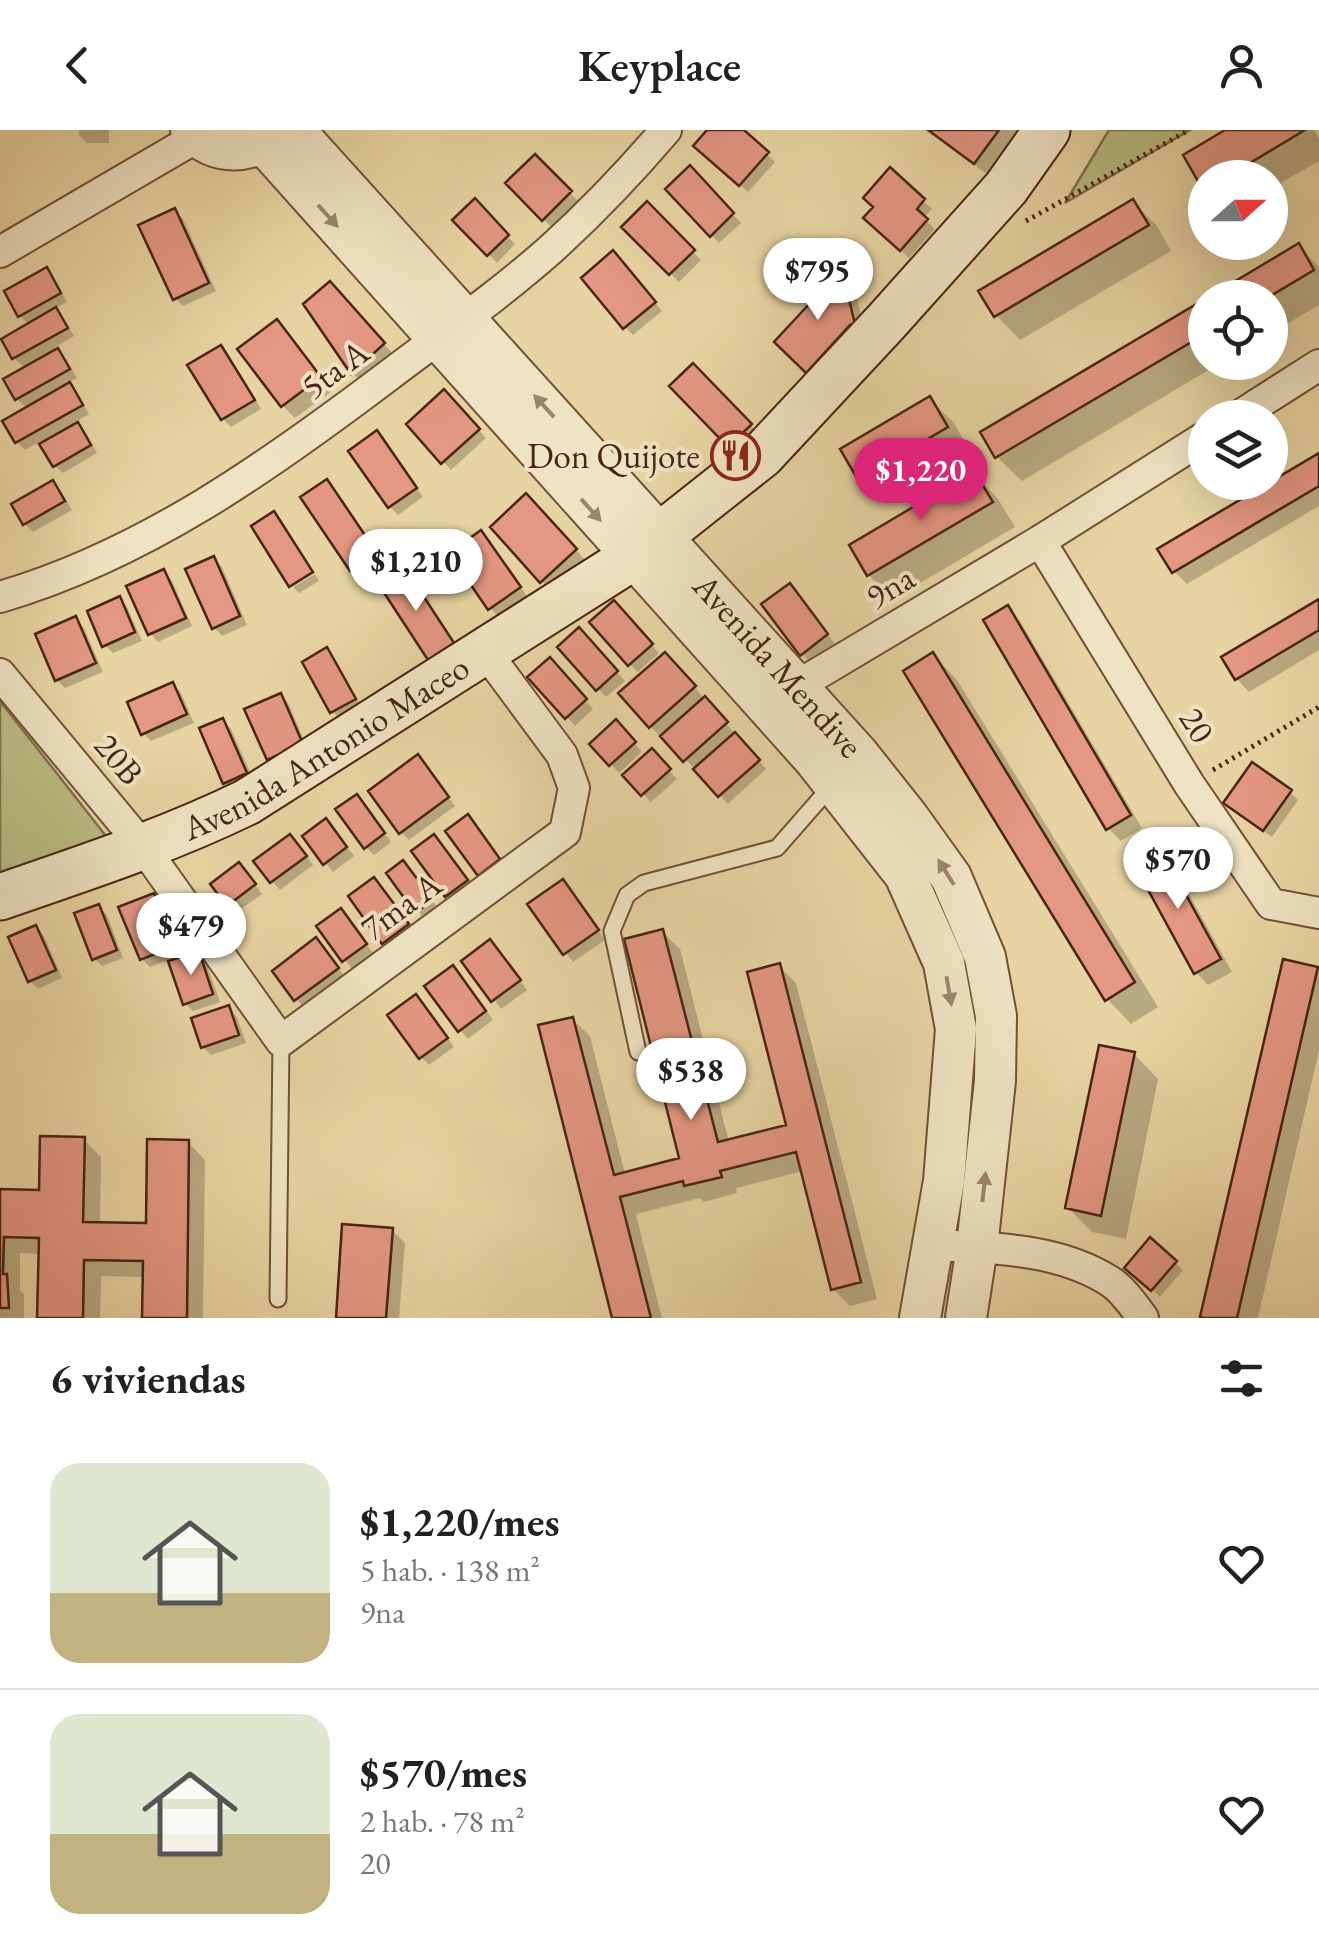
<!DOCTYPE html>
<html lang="es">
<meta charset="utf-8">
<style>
:root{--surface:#fff;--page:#f2f2f2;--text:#222;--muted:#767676;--line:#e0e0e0;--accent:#db2777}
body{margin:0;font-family:"EB Garamond",serif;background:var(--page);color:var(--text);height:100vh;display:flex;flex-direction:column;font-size:38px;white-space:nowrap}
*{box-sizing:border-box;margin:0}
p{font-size:32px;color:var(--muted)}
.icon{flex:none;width:55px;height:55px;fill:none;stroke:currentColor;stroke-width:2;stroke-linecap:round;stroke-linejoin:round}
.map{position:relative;height:1188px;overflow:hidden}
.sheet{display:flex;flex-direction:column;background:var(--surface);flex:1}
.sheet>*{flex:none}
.needle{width:65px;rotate:69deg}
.fabs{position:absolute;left:1188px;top:30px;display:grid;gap:20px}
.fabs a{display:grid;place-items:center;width:100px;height:100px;border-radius:50%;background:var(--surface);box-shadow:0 10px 40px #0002;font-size:50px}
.price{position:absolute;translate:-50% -85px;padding:0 22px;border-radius:35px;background:#fff;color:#222;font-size:32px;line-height:65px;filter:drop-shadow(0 2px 5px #0008)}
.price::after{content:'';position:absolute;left:50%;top:60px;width:30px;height:22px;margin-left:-15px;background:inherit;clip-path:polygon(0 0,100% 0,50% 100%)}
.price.active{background:var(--accent);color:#fff}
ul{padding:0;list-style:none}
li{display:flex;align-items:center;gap:30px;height:250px;padding:0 50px}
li+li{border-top:2px solid var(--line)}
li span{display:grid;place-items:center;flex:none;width:280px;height:200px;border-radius:30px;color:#555}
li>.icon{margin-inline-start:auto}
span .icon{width:120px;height:120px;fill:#fffc;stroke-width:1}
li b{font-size:42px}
h2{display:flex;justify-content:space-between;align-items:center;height:120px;padding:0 50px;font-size:42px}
header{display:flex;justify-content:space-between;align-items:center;height:130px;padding:0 50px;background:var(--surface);font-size:45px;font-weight:600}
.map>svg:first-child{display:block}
</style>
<header><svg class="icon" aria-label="back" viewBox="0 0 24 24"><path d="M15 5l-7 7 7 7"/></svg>Keyplace<svg class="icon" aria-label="person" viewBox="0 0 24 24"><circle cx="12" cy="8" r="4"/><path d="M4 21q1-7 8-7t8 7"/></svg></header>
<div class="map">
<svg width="1319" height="1188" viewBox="0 0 1319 1188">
<rect width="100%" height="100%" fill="#e8d4a2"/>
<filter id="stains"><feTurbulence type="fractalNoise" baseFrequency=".002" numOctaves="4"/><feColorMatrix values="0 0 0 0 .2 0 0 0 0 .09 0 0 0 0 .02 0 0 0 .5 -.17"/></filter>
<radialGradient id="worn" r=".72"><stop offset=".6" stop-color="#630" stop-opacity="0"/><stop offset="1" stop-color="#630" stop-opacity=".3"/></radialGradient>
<path fill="#babc82" stroke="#81704b" stroke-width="2.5" d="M1109,0H1190L1065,73Z
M0,571L113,715L0,743Z"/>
<path fill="#0003" d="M79,0H109V13H87L79,5Z
M710,0H740L775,32L748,62L704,24Z
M927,0H1016L1019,3L988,45Z
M1230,0H1314L1319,9V31L1270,59V48H1205V58L1186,26Z
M535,27L578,71L551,97L509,53Z
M690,39L741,93L719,113L669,59Z
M890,41L932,79L923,88L935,99L909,128L874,96L876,77Z
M475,72L515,114L497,133L456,90Z
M1133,72L1157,96L1171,121L1020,210L996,185Z
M647,75L701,130L679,152L625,97Z
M175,81L183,89L216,161L183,176L175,168Z
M1298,116L1319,137V175L1270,204V168H1212Z
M621,132L662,181L633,205L625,197Z
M46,140L54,148L67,172L54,179L64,189L74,206L54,218L66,229L77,248L67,253L78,264L89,284L75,292L86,303L97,323L63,343L54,335L41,311L25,320L17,312L6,292L28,279L17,269L7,250L26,239L14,228L5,210L30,196L20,186L7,162Z
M842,148L855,161L866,206L820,254L777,212Z
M342,168L396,227L365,255L352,243L307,175Z
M1205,172V232H1222L1022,351L997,327L983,303Z
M277,192L290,205L332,261L295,288L283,276Z
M221,218L229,226L261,279L231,297L223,289L191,236Z
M693,236L759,304L738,324L673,256Z
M444,262L486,308L451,340L409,294Z
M929,269L954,293L970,322L884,373L860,348Z
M385,312L423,367L398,385L390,377Z
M1319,326V376L1187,454L1174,441Z
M974,344L998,369L1015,397L893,469L869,445Z
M53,353L61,361L72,380L33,402L25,394Z
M327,353L335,361L383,432L360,447L352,439Z
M539,379L588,433L555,464L542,451Z
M488,412L527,466L498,486L490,478Z
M214,429L222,437L247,495L222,506L214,497Z
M164,442L172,451L192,496L158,512L150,503Z
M315,444L319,451L299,463L293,457Z
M790,456L835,514L810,532L802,524Z
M119,469L127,477L142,511L113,523L104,515Z
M1319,472V520L1249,562L1237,549Z
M1008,478L1020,491L1142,698L1121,711L1108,698Z
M622,482L659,523L638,542L630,534Z
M76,489L84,498L103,542L65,558L57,550Z
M587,509L625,551L606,567L560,517Z
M327,521L335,529L362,578L340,589L332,581Z
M933,525L957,550L1158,877L1131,894L1107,869Z
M673,533L766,639L728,674L661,603L659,605L651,597L622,564Z
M558,539L593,579L575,596L531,547Z
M173,554L181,563L194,593L151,611L143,603Z
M280,566L289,574L309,623L277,637L269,628Z
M223,591L231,599L254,651L233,660L225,652Z
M624,601L642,622L619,643L593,614Z
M652,622L677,649L651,672L626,645Z
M426,636L455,676L409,710L401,702Z
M1290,662L1298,670L1272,707L1235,681Z
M364,675L391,712L374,725L366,717Z
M334,700L354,726L333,742L306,707Z
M298,715L313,735L280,760L272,751Z
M441,716L474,759L455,774L447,766Z
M1162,724L1174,737L1232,842L1208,855L1196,842Z
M411,742L439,780L425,790L389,744Z
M247,744L262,764L237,782L228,774Z
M382,759L415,804L392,820L384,812Z
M571,761L605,810L573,832L531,775Z
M154,766L162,774L182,824L172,828L173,832L198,824L206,832L220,872L193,881L185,873L170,829L150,837L142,829Z
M99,777L107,785L123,828L102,836L94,828Z
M348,789L373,823L352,839L319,796Z
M35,798L44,806L62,848L38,859L30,851Z
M662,802L680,819L729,1012L789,996L779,836L796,853L877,1169L850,1176L833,1159L803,1041L736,1058L737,1063L704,1072L700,1068L636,1084L662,1188H615L541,897L572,889L590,906L625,1044L683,1030Z
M324,819L345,847L304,877L296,869Z
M498,820L527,860L501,879L464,831Z
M1316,840L1319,842V920L1258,1188H1205L1203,1186Z
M461,847L493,890L468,909L460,900Z
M424,876L454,917L429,935L421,927Z
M229,878L237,887L246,913L211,925L203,917Z
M1134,924L1158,949L1126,1109L1092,1102L1068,1078Z
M83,1009L101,1027L100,1095L148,1096L188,1012L205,1030L203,1188H145V1147L101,1146L100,1188H40L41,1124L20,1123V1160L24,1164V1188H0V1062H42Z
M344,1097L392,1100L405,1113L399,1188H338Z
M1175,1132L1183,1140L1160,1167L1136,1145Z"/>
<path fill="#e49782" stroke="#482514" stroke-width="2.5" d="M707,0H744L769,22L739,56L693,16Z
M928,0H999L974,34Z
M1225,0H1305L1225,48H1205L1203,60L1183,25Z
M535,24L572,61L542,91L505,53Z
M690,35L734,83L710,107L665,59Z
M890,37L925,69L917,79L928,89L900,121L863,88L873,77L863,68Z
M475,68L509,105L487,126L452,90Z
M1133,69L1149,95L994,187L978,161Z
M647,71L695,120L669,145L621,97Z
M175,78L209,153L173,170L138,95Z
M1299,113L1314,140L1267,168H1207Z
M613,120L656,172L623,199L581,148Z
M47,137L61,163L18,187L4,161Z
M843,145L855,194L850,195L806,243L774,212L811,172L807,153Z
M330,151L385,213L351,244L303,174Z
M1205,169V204L995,328L980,302Z
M56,177L68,198L12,229L1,209Z
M277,189L321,247L281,277L237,219Z
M221,215L255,270L221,290L187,235Z
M58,218L70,239L15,270L3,249Z
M693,233L752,294L728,317L669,256Z
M70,252L83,275L15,313L2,291Z
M444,259L480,299L441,334L406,294Z
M930,266L948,297L858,350L840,319Z
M78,292L91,315L53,337L39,314Z
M377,300L417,358L388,378L348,321Z
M1319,323V356L1172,443L1157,419Z
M974,341L993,372L867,446L849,415Z
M327,349L377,423L350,441L300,367Z
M53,350L65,371L23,395L11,374Z
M526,363L577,419L540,453L490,397Z
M274,381L313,442L289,457L251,396Z
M481,400L521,457L488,480L449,423Z
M214,426L240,486L212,499L185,439Z
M405,438L454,513L428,530L379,455Z
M164,439L186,488L148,505L126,456Z
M790,453L828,504L800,526L761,474Z
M120,466L135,502L102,517L87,481Z
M1319,469V500L1235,550L1221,527Z
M614,470L653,514L628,536L589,492Z
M1008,475L1131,685L1106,700L983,490Z
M76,486L96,533L55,551L35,504Z
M579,497L618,541L596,561L557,517Z
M327,517L356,569L330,583L302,532Z
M665,522L696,556L649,598L618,563Z
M933,522L1135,852L1105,871L903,541Z
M550,527L587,569L565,589L527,547Z
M173,552L187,584L141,605L127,572Z
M281,563L303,614L267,630L244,579Z
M705,566L728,592L683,632L660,606Z
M223,588L247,643L223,654L199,598Z
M616,589L636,612L609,636L589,614Z
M735,602L760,630L718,667L693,639Z
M652,618L671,639L641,666L622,645Z
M418,624L449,667L399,704L368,661Z
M1252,632L1292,660L1263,701L1223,673Z
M357,664L385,703L364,719L335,679Z
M468,684L500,729L478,746L445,701Z
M326,688L347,717L323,735L302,706Z
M290,704L307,726L270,753L253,731Z
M434,704L468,750L445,767L411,721Z
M1162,721L1221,829L1194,844L1135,736Z
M403,730L433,770L415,783L386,743Z
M239,732L256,754L227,776L210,754Z
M374,747L409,794L382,814L348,766Z
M563,749L599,800L563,825L527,774Z
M154,763L175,816L140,830L118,777Z
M99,774L117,820L92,830L74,783Z
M341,778L367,814L342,832L316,796Z
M36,795L56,840L28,852L8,807Z
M663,799L718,1012L786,995L747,842L780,833L861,1152L831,1160L796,1022L720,1041L722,1047L684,1056L683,1051L620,1067L651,1188H612L538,895L573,887L614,1045L679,1028L624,809Z
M316,807L339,838L294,871L272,841Z
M490,809L521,850L491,872L461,831Z
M199,821L213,864L183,875L168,831Z
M1283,829L1318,837L1237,1188H1203L1200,1187Z
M453,835L486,881L458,902L424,856Z
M416,864L448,908L419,929L387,885Z
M229,875L239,905L201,918L191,888Z
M1099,915L1135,922L1101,1086L1065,1078Z
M40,1006L85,1007L83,1092L146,1093L147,1009L189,1010L187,1188H142L143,1131L84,1130L83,1188H37L39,1108L4,1107L3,1144H7L9,1178H0V1059L39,1060Z
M342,1094L393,1098L386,1188H336Z
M1150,1107L1177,1131L1151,1161L1124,1138Z"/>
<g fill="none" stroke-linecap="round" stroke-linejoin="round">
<defs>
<path id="service" d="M638,922L612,801L627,765L644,753L777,718L833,654
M278,1169L281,911"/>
<path id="minor" d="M0,122L197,7
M1236,288L1319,235
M1040,411L1189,654L1271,774L1319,783
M0,467C144,425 269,336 388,246C442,205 499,165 550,120C591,83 630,42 666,0
M0,544L144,718L281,911L565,702L574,658L562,625L485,521
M782,568L797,556L1040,411L1205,307
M933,1115C992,1118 1059,1118 1111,1152C1123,1160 1134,1176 1143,1188"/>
<g id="tertiary">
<path d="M191,0C215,27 254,25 278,0"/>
<path id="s1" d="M294,0L858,624L908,687L951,747L985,827L996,886L995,951L977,1117L966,1188"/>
<path d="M263,13L814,629L905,745L944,833L956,899L944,1051L920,1188"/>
</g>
<g id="secondary">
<path id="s2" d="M0,767C84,738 167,711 247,672L633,427L762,325L886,192L1006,58L1047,0"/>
</g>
</defs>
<use href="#service" stroke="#705138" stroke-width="19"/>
<use href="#minor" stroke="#705138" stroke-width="34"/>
<use href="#tertiary" stroke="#705138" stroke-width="44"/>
<use href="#secondary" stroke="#482514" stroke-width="49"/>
<path stroke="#482514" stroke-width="5" stroke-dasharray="2.5 5" stroke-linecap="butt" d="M1026,91L1189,0
M1213,640L1319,577"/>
<use href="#service" stroke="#f0e3c3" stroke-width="15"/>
<use href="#minor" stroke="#f0e3c3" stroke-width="30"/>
<use href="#tertiary" stroke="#f0e3c3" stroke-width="40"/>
<use href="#secondary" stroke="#f0e3c3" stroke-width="45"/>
</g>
<defs><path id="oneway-solid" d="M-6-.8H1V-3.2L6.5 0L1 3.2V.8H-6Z" transform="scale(2.5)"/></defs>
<g fill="#9c846c">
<use href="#oneway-solid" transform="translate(328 86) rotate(48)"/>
<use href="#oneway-solid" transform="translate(544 276) rotate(-132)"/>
<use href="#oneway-solid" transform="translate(591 380) rotate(48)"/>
<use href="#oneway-solid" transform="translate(946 742) rotate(-122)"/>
<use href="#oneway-solid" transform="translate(949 861) rotate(80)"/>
<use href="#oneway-solid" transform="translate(984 1057) rotate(-84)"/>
</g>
<defs>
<symbol id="restaurant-ring" viewBox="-11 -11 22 22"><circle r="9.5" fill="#f0e3c3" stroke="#8f2418" stroke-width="1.5"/><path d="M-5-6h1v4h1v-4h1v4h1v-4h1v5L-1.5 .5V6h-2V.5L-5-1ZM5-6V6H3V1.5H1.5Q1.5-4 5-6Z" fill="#8f2418"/></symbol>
</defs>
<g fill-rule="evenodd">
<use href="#restaurant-ring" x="708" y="298" width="55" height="55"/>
</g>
<g text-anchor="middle" stroke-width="8" stroke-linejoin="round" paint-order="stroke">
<g font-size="35" fill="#482514" stroke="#f0e3c3">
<text transform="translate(335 239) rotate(-36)" y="12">5ta A</text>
<text transform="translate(890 457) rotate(-31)" y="12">9na</text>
<text dy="12" stroke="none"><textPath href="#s1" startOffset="722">Avenida Mendive</textPath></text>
<text transform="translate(1197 595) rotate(58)" y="12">20</text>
<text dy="12" stroke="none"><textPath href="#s2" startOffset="360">Avenida Antonio Maceo</textPath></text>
<text transform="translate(119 629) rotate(50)" y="12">20B</text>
<text transform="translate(401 776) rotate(-36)" y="12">7ma A</text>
</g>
<g font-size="35" fill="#482514" stroke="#f0e3c3" text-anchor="end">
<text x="700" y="338">Don Quijote</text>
</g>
</g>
<rect width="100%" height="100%" filter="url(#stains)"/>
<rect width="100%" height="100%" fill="url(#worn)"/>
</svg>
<div class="fabs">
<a><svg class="needle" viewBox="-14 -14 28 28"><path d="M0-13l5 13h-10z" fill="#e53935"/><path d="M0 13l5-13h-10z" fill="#767676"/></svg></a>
<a><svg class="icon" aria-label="locate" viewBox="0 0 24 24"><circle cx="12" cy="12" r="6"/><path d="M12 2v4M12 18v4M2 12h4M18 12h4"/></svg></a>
<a><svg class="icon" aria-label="layers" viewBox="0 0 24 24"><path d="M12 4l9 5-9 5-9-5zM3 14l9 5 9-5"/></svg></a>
</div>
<b class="price" style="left:818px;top:193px">$795</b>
<b class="price active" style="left:921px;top:393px">$1,220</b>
<b class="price" style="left:416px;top:484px">$1,210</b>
<b class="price" style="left:1178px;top:782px">$570</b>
<b class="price" style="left:191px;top:848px">$479</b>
<b class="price" style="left:691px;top:993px">$538</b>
</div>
<section class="sheet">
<h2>6 viviendas<svg class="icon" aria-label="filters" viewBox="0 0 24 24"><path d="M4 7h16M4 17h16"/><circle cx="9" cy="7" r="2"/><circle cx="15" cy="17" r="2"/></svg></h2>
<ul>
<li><span style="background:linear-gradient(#dfe7d0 65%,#c2b280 0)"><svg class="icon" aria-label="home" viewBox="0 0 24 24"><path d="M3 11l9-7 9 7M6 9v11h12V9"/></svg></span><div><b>$1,220/mes</b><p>5 hab. · 138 m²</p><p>9na</p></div><svg class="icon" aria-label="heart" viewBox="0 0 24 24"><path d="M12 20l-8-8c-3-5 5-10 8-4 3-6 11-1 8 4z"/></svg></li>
<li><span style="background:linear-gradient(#dfe7d0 60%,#c2b280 0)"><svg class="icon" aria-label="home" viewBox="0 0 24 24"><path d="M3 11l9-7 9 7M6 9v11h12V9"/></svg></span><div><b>$570/mes</b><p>2 hab. · 78 m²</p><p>20</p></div><svg class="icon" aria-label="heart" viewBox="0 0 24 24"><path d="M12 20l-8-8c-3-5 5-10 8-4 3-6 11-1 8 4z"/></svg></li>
</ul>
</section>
